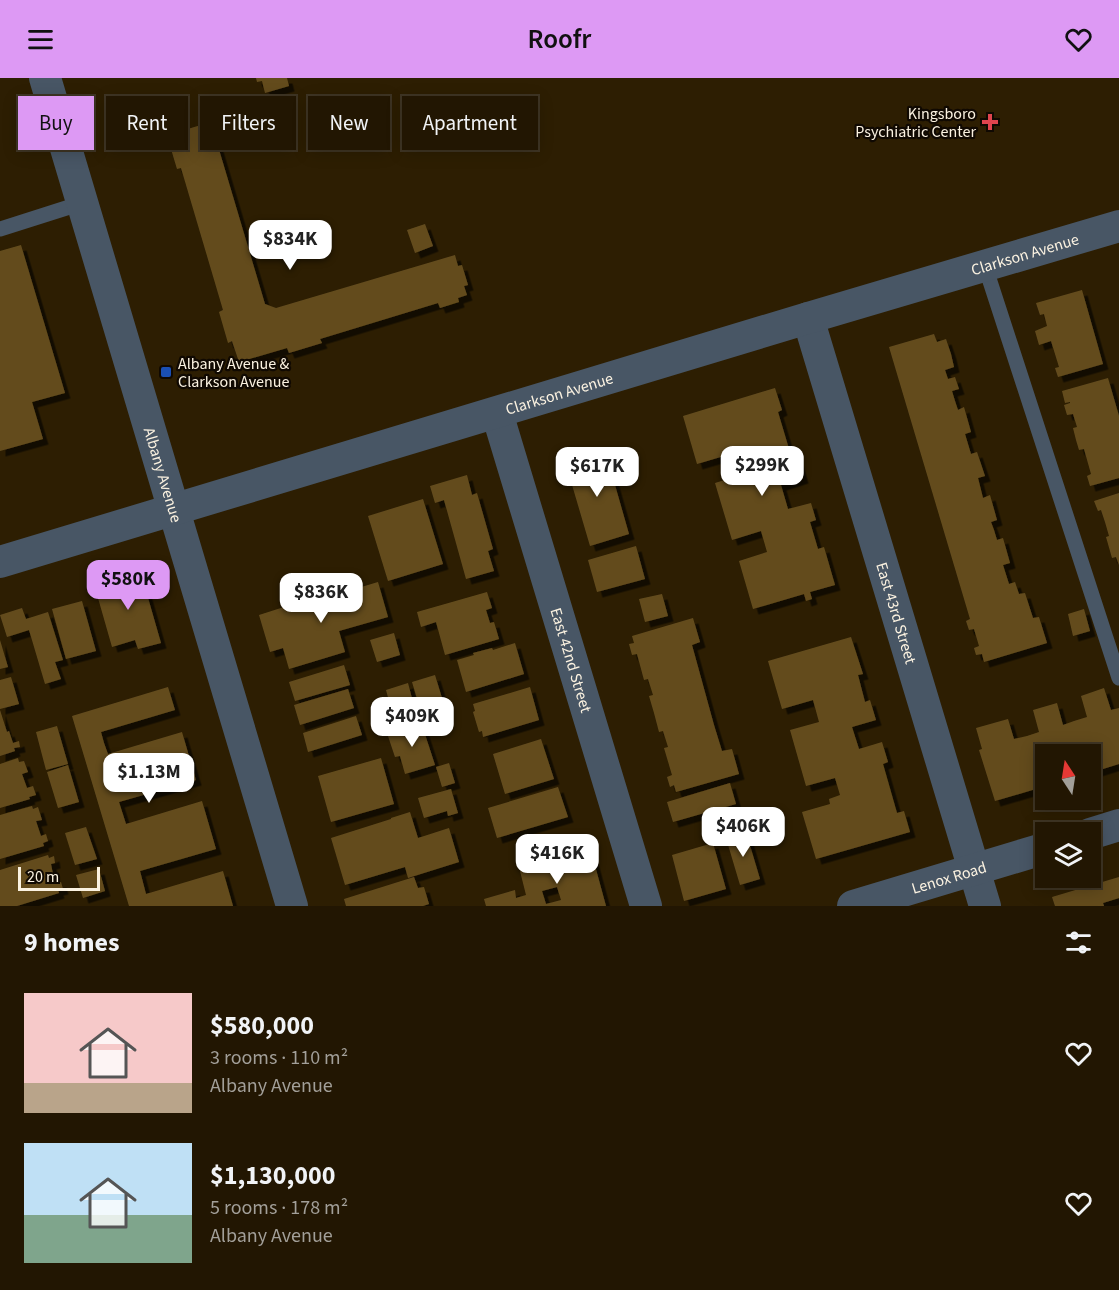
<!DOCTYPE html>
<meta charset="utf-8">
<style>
:root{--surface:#221602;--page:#2e2311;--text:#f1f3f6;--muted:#a29f99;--line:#3f3524;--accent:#dd99f4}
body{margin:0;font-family:"Source Sans 3",sans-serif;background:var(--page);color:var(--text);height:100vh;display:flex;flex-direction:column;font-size:22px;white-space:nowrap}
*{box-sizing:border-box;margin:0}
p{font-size:20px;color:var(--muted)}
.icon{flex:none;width:33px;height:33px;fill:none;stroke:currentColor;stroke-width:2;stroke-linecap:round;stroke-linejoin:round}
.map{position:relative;height:828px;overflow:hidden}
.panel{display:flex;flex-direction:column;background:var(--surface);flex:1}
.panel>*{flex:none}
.banner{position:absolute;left:18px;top:18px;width:600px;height:54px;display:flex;gap:12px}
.needle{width:39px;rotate:348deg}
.buttons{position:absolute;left:1035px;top:666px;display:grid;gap:12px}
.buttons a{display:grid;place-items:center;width:66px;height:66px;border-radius:0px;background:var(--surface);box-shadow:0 3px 15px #0003,0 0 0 2px var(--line);font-size:30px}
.scale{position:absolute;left:18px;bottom:15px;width:82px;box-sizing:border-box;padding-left:6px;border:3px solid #fbf2e1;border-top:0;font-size:16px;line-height:21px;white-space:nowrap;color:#fbf2e1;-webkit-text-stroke:4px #100902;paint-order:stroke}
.price{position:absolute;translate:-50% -51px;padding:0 14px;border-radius:12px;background:#fff;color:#222;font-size:20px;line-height:39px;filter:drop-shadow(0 2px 3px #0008)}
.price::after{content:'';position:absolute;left:50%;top:36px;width:18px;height:14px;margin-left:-9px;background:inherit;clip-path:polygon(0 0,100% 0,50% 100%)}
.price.selected{background:var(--accent);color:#111}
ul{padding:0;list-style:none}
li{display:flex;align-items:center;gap:18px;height:150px;padding:0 24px}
li span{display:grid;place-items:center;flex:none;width:168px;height:120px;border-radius:0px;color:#555}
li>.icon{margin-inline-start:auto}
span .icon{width:72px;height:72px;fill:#fffc;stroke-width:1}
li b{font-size:26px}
h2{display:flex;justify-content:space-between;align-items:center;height:72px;padding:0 24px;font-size:26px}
.chip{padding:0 21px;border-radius:0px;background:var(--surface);box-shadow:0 3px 15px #0003,0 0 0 2px var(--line);font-size:21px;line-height:54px}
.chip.selected{background:var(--accent);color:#111}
header{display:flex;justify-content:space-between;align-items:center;height:78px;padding:0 24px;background:var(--accent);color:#111;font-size:27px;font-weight:600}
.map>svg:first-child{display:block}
</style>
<header><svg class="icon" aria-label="menu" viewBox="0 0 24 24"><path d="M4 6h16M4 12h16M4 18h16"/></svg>Roofr<svg class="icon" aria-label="heart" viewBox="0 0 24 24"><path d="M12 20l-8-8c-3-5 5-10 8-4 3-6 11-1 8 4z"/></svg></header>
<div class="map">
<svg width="1119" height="828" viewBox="0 0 1119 828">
<defs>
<filter id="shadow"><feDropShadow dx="5.5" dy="5.5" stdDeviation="0" flood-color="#0009"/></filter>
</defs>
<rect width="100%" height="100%" fill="#2d1e02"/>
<path fill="#634c1f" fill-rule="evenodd" filter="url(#shadow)" d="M256,0H287L289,8L265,15L262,3L257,4Z
M201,47L202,51L212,48L265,226L276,230L455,177L458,188L462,187L468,207L464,208L467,217L458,220L459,224L440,230L438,225L320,261L322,265L289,275L287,270L239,284L232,263L228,265L219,234L223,232L181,90L177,91L171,71L175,70L172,60L183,57L181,53Z
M425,146L433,168L415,175L407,152Z
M21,167L65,315L32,324L43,361L0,373V173Z
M1082,212L1103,286L1058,299L1055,290L1059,289L1051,263L1039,267L1035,253L1047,248L1044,236L1040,237L1036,225Z
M934,256L937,264L946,261L951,276L954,289L945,292L948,301L955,299L959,311L952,313L955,323L958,332L964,329L971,354L965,356L971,376L977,374L985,398L978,400L983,420L990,417L997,442L991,444L994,452L997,462L1003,460L1010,485L1003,487L1009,506L1015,504L1019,516L1025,515L1033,540L1039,539L1047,565L984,584L982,576L976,577L974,570L979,568L974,551L969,552L966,543L970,541L889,269Z
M1108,300L1119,338V400L1090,408L1087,398L1091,396L1084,371L1079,372L1076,362L1073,350L1077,349L1073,336L1067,337L1064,327L1070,325V324L1065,325L1062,313Z
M775,310L782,332L778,334L792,381L797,379L803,400L781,407L788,431L811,425L816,442L810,444L818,471L824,469L835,507L810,514L812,521L806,523L804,516L753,531L739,483L767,474L761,453L732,462L715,405L744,396L739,379L726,383L724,378L697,386L683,338Z
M605,372L629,456L590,468L565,383Z
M467,397L472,417L477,415L493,471L488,473L494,493L466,501L444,422L435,425L430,408Z
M1119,415V487L1116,479L1112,480L1106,459L1109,458L1105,444L1101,432L1098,433L1094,423Z
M423,421L443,486L388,503L368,438Z
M636,468L645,501L597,514L588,482Z
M140,492L161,565L138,571L135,562L112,569L94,506Z
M378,504L388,539L339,553L345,574L289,591L283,570L270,574L259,537L284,529L285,532Z
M487,514L492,530L486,532L490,545L494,544L499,561L445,577L436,544L421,549L417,534Z
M662,516L668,538L645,544L639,521Z
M82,523L96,573L66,581L52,531Z
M22,530L26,541L48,534L63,582L55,584L61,601L45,606L29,552L7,559L0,537Z
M1084,531L1090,553L1073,558L1068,536Z
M693,540L700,564L692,567L714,647L722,673L732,671L739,696L676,714L674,707L670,709L667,699L672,697L664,670L668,669L663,653L659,654L654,635L649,618L653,617L648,601L644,602L637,576L632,577L629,566L634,565L632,558Z
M394,555L400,577L377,584L370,562Z
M851,559L863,596L858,597L865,624L870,622L876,642L852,649L859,671L882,664L888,684L883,686L897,735L904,733L910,754L816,781L802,734L830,726L829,721L840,717L835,700L806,708L790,652L819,644L813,622L782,631L768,583Z
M0,562L8,589L0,591Z
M515,565L524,596L466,614L457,582L474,577L473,575L492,570L493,572Z
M344,587L350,607L295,623L289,604Z
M435,597L445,630L422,637L412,604Z
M11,599L19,626L0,631V602Z
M408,605L414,628L392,634L386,612Z
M168,609L175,632L101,654L104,665L108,676L182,654L196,702L119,724L126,746L202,723L216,771L140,793L146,816L223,793L233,828H129L72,638Z
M530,609L539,642L483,659L482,653L479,654L473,634L475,633L473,626Z
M1104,610L1111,632L1119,630V686L1090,695V676H1046V708L995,723L979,672L982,671L976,650L1008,641L1014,661L1027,658L1039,654L1033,632L1057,625L1063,647L1074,643L1087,639L1081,618Z
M348,611L354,630L300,647L294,627Z
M0,632L7,654L9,653L13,665L19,663L20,669L14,670L15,673L0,678Z
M356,638L362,657L308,674L303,655Z
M421,644L435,687L405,696L400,678L395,679L387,655Z
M57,648L68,686L46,692L36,654Z
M541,661L554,701L505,716L493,676Z
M18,680L19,684L24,683L28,694L22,696L27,710L33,708L36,717L29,719L30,721L0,730V686Z
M381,680L394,726L331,744L318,698Z
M449,685L455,705L442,709L436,689Z
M68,687L79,724L58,730L47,694Z
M730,705L736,726L673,744L667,724Z
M558,709L568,739L497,760L488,730Z
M451,711L458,735L448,738L447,733L424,740L418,720Z
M32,728L33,731L38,729L42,742L36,743L41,758L46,756L48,763L43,765L44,768L0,781V737Z
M410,734L418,760L449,750L459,784L408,800L405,789L345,807L331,760L391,741V740Z
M86,749L97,781L75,787L65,755Z
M746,754L760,801L740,807L726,760Z
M713,765L726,811L684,823L672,777Z
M591,773L606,828H486L484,821L515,812L516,820L526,817L520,793ZM557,809L561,822L546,826L542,813Z
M48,777L49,780L54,778L55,785L51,786L53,796L56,805L61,804L63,811L58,812L59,815L17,828H0V792Z
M99,791L105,813L83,820L76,797Z
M414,799L418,810L424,809L429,826L423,828H346L344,821Z
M1119,799V820L1103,825L1104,828H1055L1052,819Z"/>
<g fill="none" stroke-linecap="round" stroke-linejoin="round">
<path stroke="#485665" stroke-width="15" d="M0,151L82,125
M985,188L1119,600"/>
<g stroke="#485665" stroke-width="32">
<path id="s1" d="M45,0L292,828"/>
<path id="s2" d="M808,240L985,828"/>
<path id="s3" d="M497,335L646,828"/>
<path id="s4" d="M0,484L808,240L1119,148"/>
<path d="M1090,756L1119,747"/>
<path id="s5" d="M853,828L1046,770"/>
</g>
</g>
<path fill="#e0444e" stroke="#100902" stroke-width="2" d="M987 35h6v6h6v6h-6v6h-6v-6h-6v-6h6z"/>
<rect fill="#1a4fb4" stroke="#100902" stroke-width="2" x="160" y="288" width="12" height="12" rx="3"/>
<g text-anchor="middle" stroke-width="4.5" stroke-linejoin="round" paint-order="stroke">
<g font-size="16" fill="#fbf2e1" stroke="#100902" text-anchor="end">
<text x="976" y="41">Kingsboro<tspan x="976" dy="18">Psychiatric Center</tspan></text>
<text x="178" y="291" text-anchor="start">Albany Avenue &amp;<tspan x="178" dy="18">Clarkson Avenue</tspan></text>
</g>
<g font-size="16" fill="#fbf2e1" stroke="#100902">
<text dy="6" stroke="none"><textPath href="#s4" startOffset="1070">Clarkson Avenue</textPath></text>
<text dy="6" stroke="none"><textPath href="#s4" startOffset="584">Clarkson Avenue</textPath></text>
<text dy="6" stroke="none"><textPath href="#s1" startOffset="414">Albany Avenue</textPath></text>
<text dy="6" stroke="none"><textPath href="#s2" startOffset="308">East 43rd Street</textPath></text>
<text dy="6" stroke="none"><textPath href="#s3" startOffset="258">East 42nd Street</textPath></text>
<text dy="6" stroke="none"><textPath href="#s5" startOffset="100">Lenox Road</textPath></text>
</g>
</g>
</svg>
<div class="buttons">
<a><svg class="needle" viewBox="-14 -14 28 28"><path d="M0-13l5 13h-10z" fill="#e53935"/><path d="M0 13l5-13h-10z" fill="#a29f99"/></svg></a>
<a><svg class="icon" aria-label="layers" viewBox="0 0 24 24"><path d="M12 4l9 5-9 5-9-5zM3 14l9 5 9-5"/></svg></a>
</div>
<div class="scale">20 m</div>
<b class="price" style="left:290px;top:193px">$834K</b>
<b class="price" style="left:762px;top:419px">$299K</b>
<b class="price" style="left:597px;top:420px">$617K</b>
<b class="price selected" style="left:128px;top:533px">$580K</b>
<b class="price" style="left:321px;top:546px">$836K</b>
<b class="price" style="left:412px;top:670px">$409K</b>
<b class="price" style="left:149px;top:726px">$1.13M</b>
<b class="price" style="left:743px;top:780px">$406K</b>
<b class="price" style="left:557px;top:807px">$416K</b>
<div class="banner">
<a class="chip selected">Buy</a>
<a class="chip">Rent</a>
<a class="chip">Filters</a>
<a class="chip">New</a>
<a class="chip">Apartment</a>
</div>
</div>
<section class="panel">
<h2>9 homes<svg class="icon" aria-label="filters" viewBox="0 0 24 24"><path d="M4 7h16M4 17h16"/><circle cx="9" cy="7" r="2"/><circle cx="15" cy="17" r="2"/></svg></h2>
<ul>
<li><span style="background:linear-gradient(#f6c9c9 75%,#b9a48a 0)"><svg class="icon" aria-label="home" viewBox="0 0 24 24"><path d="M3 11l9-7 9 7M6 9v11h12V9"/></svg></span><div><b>$580,000</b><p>3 rooms · 110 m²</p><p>Albany Avenue</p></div><svg class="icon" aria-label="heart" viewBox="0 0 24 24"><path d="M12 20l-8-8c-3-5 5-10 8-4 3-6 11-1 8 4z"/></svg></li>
<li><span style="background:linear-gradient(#bfe0f5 60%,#7fa58c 0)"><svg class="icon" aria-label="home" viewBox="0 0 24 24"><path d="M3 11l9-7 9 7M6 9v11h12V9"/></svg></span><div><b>$1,130,000</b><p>5 rooms · 178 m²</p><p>Albany Avenue</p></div><svg class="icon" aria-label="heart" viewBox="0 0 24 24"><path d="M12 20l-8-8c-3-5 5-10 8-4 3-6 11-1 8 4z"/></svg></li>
</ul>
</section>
